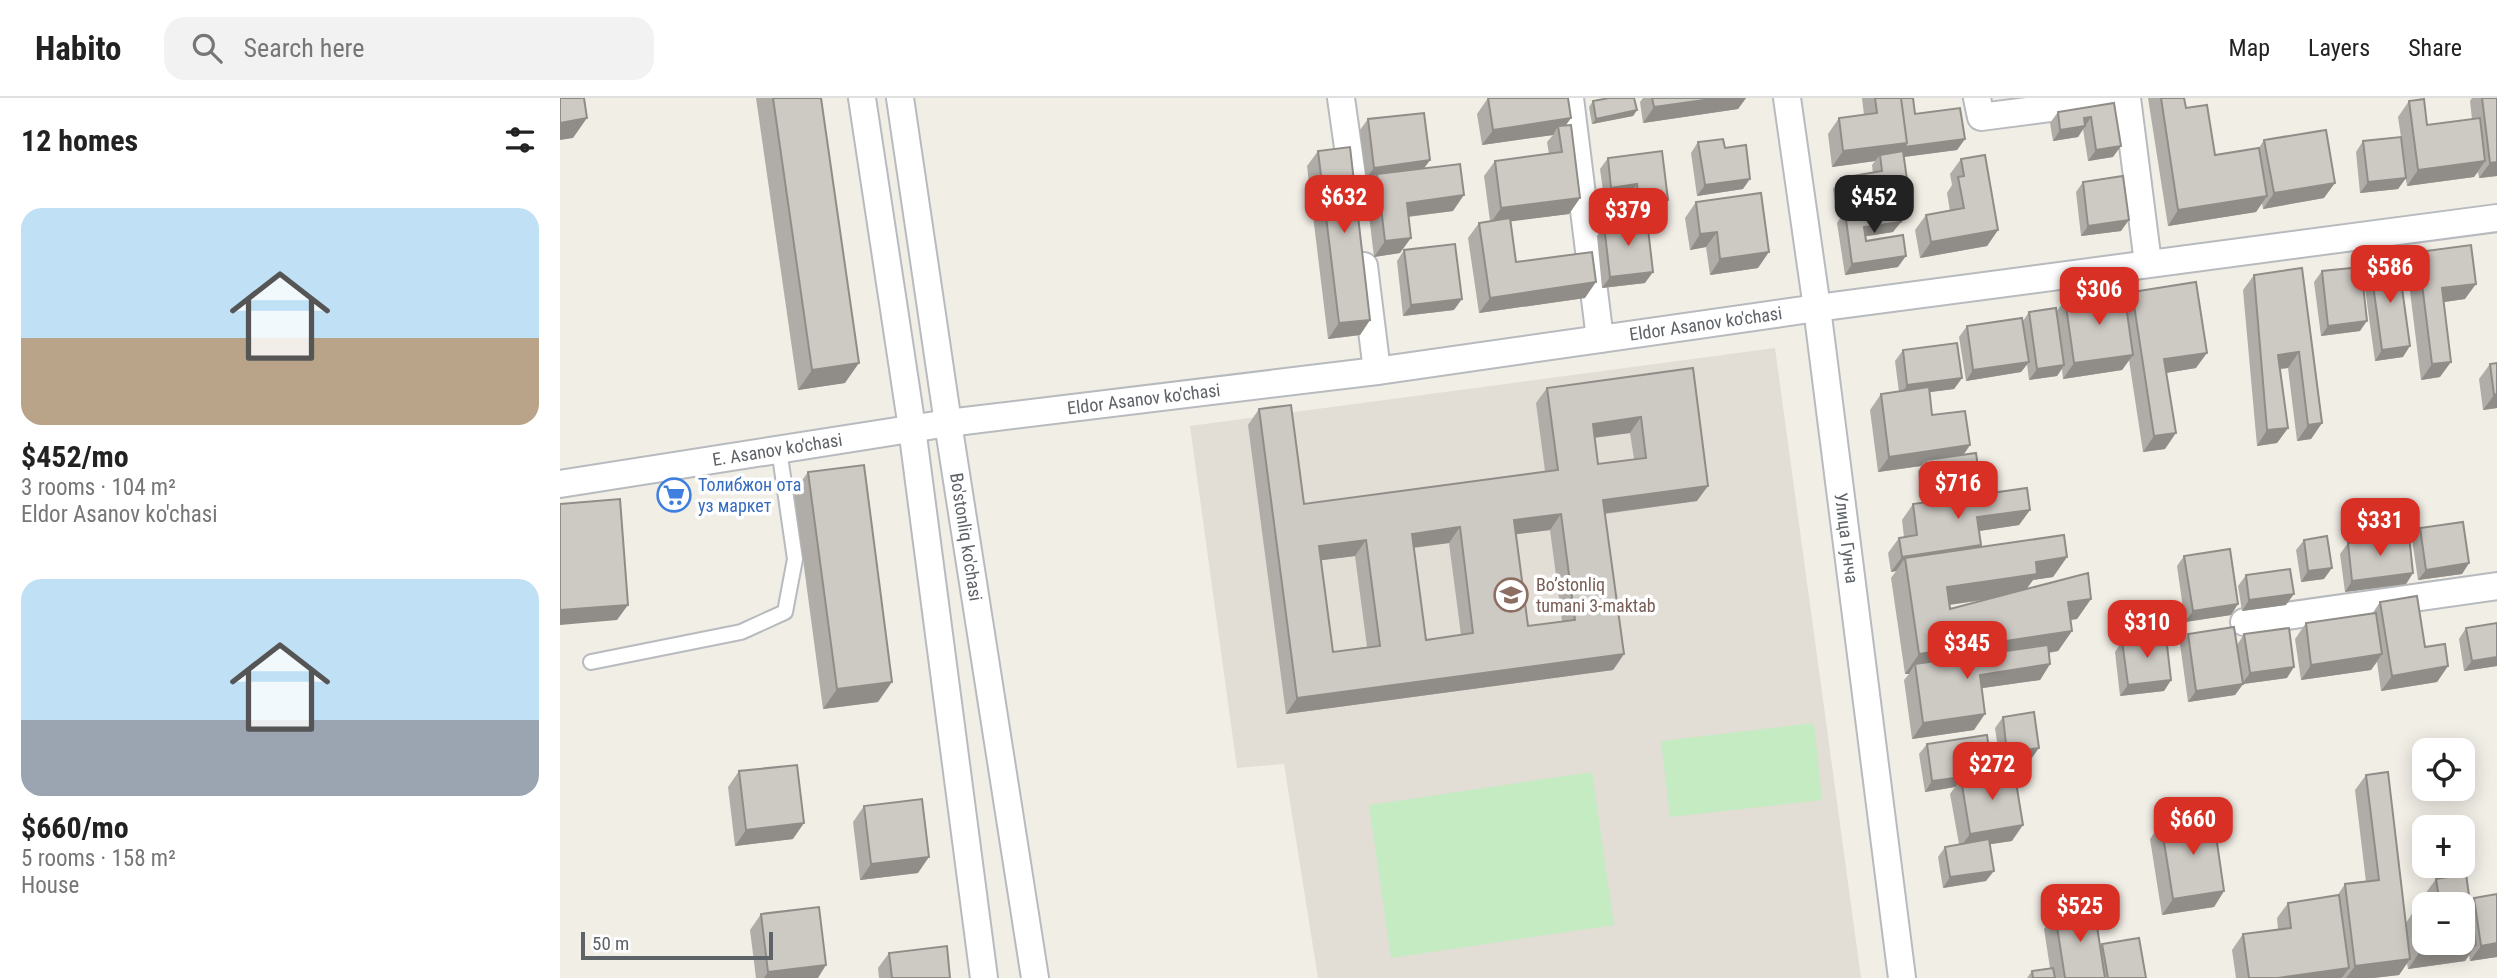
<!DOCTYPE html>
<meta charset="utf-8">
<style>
:root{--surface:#fff;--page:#f2f2f2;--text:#222;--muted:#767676;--line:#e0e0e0;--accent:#d93025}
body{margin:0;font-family:"Roboto Condensed",sans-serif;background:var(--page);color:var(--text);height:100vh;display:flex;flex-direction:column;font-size:26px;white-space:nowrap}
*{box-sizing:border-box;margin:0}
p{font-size:23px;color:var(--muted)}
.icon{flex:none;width:38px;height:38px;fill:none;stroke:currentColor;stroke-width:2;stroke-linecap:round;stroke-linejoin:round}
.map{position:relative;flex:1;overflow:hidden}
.drawer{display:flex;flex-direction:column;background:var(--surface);width:560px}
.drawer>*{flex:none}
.tools{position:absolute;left:1852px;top:640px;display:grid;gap:14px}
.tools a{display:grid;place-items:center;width:63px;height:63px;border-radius:14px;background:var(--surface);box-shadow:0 4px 18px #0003;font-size:35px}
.scale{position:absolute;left:21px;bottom:18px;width:192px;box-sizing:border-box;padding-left:7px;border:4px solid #5e6368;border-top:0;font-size:19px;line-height:24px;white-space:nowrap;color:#5e6368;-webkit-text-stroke:5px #fff;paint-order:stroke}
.price{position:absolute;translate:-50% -60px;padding:0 16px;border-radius:14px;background:var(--accent);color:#fff;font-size:23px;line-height:46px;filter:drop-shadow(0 2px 4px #0008)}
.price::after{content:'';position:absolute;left:50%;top:42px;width:21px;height:16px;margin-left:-10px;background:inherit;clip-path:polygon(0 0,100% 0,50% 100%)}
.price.current{background:#222;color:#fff}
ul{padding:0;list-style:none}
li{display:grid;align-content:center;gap:14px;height:371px;padding:0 21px}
li span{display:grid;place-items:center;height:217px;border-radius:21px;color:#555}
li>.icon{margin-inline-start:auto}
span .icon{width:126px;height:126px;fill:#fffc;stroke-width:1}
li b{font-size:30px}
h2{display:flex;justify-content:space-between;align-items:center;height:84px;padding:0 21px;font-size:30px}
header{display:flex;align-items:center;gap:42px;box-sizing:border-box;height:98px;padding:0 35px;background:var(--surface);border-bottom:2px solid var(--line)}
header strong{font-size:33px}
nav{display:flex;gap:38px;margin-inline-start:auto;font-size:24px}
.search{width:490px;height:63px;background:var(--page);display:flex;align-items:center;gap:18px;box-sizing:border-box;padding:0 24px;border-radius:21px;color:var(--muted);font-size:26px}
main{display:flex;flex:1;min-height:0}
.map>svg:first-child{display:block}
</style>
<header>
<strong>Habito</strong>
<div class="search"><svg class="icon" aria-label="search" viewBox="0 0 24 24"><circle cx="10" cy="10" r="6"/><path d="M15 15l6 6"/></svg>Search here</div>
<nav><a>Map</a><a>Layers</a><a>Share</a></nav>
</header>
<main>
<section class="drawer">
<h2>12 homes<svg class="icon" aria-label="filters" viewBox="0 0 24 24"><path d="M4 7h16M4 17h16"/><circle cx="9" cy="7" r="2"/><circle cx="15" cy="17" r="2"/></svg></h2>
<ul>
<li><span style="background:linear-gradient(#bfe0f5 60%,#b9a48a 0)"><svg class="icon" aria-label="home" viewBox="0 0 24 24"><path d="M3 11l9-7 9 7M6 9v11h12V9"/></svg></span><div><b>$452/mo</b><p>3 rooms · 104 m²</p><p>Eldor Asanov ko'chasi</p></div></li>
<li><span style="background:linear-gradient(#bfe0f5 65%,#9aa5b1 0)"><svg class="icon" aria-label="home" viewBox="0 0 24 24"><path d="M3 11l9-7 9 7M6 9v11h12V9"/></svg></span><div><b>$660/mo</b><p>5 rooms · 158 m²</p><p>House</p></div></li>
</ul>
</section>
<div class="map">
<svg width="1937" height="880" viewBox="0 0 1937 880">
<rect width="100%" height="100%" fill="#f1eee6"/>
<path fill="#e2ddd5" d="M1215,250L1301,880H758L724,666L677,670L630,328Z"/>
<path fill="#c4ebc1" d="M1254,625L1262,702L1110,719L1101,643Z
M1032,674L1054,827L831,860L809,707Z"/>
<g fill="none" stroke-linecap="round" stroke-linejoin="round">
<defs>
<path id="lane" d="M31,564L181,534L225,514L235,461L219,351"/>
<g id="street">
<path d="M302,0L352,330L424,880"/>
<path id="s1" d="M340,0L388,325L475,880"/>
<path d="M781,0L793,85"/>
<path d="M1010,0L1040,241"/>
<path id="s2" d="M1227,0L1257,210L1342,880"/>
<path d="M1417,0L1421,19L1567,0"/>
<path d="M1567,0L1588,165"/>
<path d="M804,168L817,273"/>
<path id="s3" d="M0,386L388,325L817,273L1257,210L1937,120"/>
<path d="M1684,524L1937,488"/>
</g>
</defs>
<use href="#lane" stroke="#b7babe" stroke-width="18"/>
<use href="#street" stroke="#b7babe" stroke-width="30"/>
<use href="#lane" stroke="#fff" stroke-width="14"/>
<use href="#street" stroke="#fff" stroke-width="26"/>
</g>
<path fill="#b0ada8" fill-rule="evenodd" d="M196,0H261L285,285L238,292Z
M928,0L1011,20L1005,28L1020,100L1009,116L950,123L956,164L1025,200L919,215L908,140L919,125L930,123L924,78L935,63L989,56L987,44L993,37L922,47L917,16Z
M1083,0H1186L1178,11L1083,25L1080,4Z
M1302,0H1353L1355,16L1405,41L1397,52L1344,59L1349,96L1342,107L1338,108L1333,134L1305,138L1306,143L1338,169L1285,177L1277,125L1283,116L1277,117L1273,91L1281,80L1313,75L1312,67L1315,63L1272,69L1268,36L1279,20L1304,17Z
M1588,0H1624L1626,10L1655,57L1699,50L1704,42L1764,100L1703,111L1702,105L1696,114L1608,128Z
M1912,0H1937V78L1919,80L1918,74L1914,79L1847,88L1844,70L1846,80L1838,91L1800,95L1796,54L1803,43L1841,39L1838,19L1849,3L1867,27L1912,21L1910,3Z
M1033,3L1077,12L1073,18L1032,26L1029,9Z
M1554,5L1553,59L1528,63L1523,31L1518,39L1493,43L1490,25L1498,14Z
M808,21L870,62L864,70L893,113L848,119L840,155L814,159L806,92L814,79L806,80L800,32Z
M1138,44L1165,50L1183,91L1137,98L1131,55Z
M758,53L810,222L800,237L768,241L747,68Z
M1048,60L1108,102L1100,113L1072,116L1069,97L1044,100L1040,71Z
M1401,61L1438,132L1427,148L1360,160L1355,132L1366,117L1390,113L1387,95L1392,87L1390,76Z
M1523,84L1561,133L1521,138L1516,94Z
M1136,104L1198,170L1150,177L1146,149L1130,152L1125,120Z
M1044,127L1085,185L1042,190L1037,138Z
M844,152L894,212L843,218L837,163Z
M1858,154L1905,201L1883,204L1880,279L1861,282L1847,169Z
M1810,165L1843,259L1815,263L1803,176Z
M1742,170L1762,325L1751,341L1737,343L1728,270L1720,271L1728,330L1717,345L1697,348L1683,192L1694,177Z
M1762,173L1800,233L1761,238L1754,184Z
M1572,194L1636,270L1606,275L1605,351L1583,354L1569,262L1562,272L1503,281L1502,271L1497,278L1469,282L1467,266L1461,274L1406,283L1399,239L1407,228L1463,223L1469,214L1497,213L1505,201L1565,203Z
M1343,252L1402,280L1394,291L1369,294L1372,317L1410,347L1404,356L1412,394L1362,402L1358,373L1361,368L1318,374L1310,312L1321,296L1339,294L1335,263Z
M1937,265V310L1923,312L1919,281L1930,266Z
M1133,270L1137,403L1045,416L1064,556L1053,572L726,616L688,327L699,311L744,406L985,373L976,305L987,290ZM1070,335L1074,361L1038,366L1035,340ZM990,432L1002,523L968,528L956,436ZM889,445L901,537L866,542L854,450ZM795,458L807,549L773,554L761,462Z
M248,374L318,604L263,611L234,394Z
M1353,406L1470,412L1459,427L1419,433L1421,447L1420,449L1507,459L1493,479L1473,482L1466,491L1531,501L1517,521L1511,522L1512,533L1498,553L1489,555L1490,566L1480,582L1422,590L1414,632L1352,641L1344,582L1349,576H1345L1331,480L1336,473L1331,474L1328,455L1339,440L1344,439L1342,422ZM1430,501L1390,511V507Z
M1860,430L1909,465L1902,476L1858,482L1852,441Z
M1744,442L1764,481L1741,484L1736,452Z
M1788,445L1853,475L1846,486L1785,494L1780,456Z
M1624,458L1671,517L1625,524L1617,468Z
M1686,477L1726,507L1682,513L1678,488Z
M1820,504L1865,549L1888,568L1877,584L1821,593L1817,564L1811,572L1741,582L1735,541L1746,525L1812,516Z
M1906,530L1937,568L1904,573L1899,541Z
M1628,536L1677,547L1684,536L1727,580L1683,586L1675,597L1628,604L1620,546Z
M1562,543L1611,582L1604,593L1560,598L1555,554Z
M1443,619L1471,661L1440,665L1435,630Z
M1367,646L1432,675L1452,743L1429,746L1426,783L1383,790L1378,759L1385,749L1399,746L1390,696L1395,689L1365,694L1359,656Z
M179,673L233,741L175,748L168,689Z
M1806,677L1846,825L1853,814L1902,807H1867L1865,796L1876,781L1910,806L1914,800L1937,859L1910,863L1909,857L1905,863L1848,871L1847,865L1839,877L1813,880H1783V878L1782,880H1676L1672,852L1683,836L1718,831L1717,820L1728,805L1777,798L1785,786L1806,784L1795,692Z
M304,708L358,775L300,782L293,724Z
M1601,725L1664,793L1654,809L1602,817L1590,741Z
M201,816L258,880H196L190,832Z
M1495,816L1540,849L1542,846L1586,880H1467L1472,873L1490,870L1484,831Z
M329,855L390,880H319L318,870Z"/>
<path fill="#908d88" d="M1159,0H1186L1178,11L1083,25L1094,9Z
M1077,12L1073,18L1032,26L1036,21Z
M1531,19L1518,39L1493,43L1500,32L1524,20Z
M27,20L13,40L0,42V25Z
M1011,20L1000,35L998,28L993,37L922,47L933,32Z
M1405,41L1397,52L1320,62V57L1315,63L1272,69L1283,53L1347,45Z
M1561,48L1553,59L1528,63L1536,52Z
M870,62L862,73L817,76L814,79L806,80L814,70Z
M1925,63L1914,79L1847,88L1858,72Z
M1937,64V78L1919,80L1930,65Z
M1846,80L1838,91L1800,95L1808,84Z
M1190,81L1183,91L1137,98L1145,87Z
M1775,85L1764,100L1703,111L1714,95Z
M1077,86L1069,97L1044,100L1051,90Z
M1349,96L1342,107L1285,116V114L1283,116L1277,117L1285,106Z
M904,97L893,113L836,120L847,105Z
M1707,98L1696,114L1608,128L1618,112Z
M1020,100L1009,116L930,126L941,110Z
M1108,102L1100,113L1072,116L1079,106Z
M1569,122L1561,133L1521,138L1528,128Z
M1341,124L1333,134L1296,140L1304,129Z
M1438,132L1427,148L1360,160L1371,144Z
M1157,134L1146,149L1130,152L1140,136Z
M851,140L840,155L814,159L825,143Z
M1209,154L1198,170L1150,177L1160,161Z
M1346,158L1338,169L1285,177L1292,166Z
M1093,174L1085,185L1042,190L1050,179Z
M1036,184L1025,200L919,215L930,200Z
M1916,186L1905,201L1871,206L1882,190Z
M902,201L894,212L843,218L851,207Z
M810,222L800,237L768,241L779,225Z
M1807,223L1800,233L1761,238L1768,228Z
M1850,248L1843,259L1815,263L1822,252Z
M1739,254L1728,270L1707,272L1718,257Z
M1647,255L1636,270L1593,277L1604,261Z
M1573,257L1562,272L1503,281L1514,265Z
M1469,264L1461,274L1406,283L1413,272Z
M1891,264L1880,279L1861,282L1872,266Z
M299,265L285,285L238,292L252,272Z
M1504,267L1497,278L1469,282L1477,271Z
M1402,280L1394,291L1340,298L1347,287Z
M1937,296V310L1923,312L1934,297Z
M1081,319L1070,335L1022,341L1033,326Z
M1762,325L1751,341L1737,343L1748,327Z
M1728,330L1717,345L1697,348L1707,332Z
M1616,335L1605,351L1583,354L1594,338Z
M1410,347L1399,363L1366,362L1361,368L1318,374L1329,359Z
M1420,384L1412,394L1362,402L1369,391Z
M1148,388L1137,403L1032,417L1043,402Z
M1470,412L1459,427L1406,435L1417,419Z
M1001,416L990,432L943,438L954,422Z
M900,429L889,445L841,451L852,436Z
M806,442L795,458L748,464L759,448Z
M1421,447L1410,463L1345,460L1336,473L1331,474L1342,459Z
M1507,459L1493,479L1473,482L1463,496L1373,509L1387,489L1476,464Z
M1909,465L1902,476L1858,482L1866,472Z
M1772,470L1764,481L1741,484L1748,473Z
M1853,475L1846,486L1785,494L1792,483Z
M1734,496L1726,507L1682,513L1689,502Z
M1531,501L1517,521L1494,524L1508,504Z
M1678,506L1671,517L1625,524L1633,513Z
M68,507L57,522L0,527V512Z
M1512,533L1498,553L1356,574L1355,566L1349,576H1345L1359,556Z
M1064,556L1053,572L726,616L737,600Z
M1822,556L1811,572L1741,582L1751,567Z
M1937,559V568L1904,573L1912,563Z
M1490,566L1480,582L1409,592L1420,577Z
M1888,568L1877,584L1821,593L1832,578Z
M1734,569L1727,580L1683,586L1675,597L1628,604L1636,593L1682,586L1690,575Z
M1611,582L1604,593L1560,598L1568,587Z
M332,584L318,604L263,611L277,591Z
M1425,616L1414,632L1352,641L1363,625Z
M1479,650L1471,661L1440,665L1447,655Z
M1432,675L1425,685L1401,681L1395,689L1365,694L1372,683Z
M244,725L233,741L175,748L186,732Z
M1463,727L1452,743L1399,751L1410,736Z
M369,759L358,775L300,782L311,766Z
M1434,773L1426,783L1383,790L1390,779Z
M1664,793L1654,809L1602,817L1613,801Z
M1937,845V859L1910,863L1921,848Z
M1916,847L1905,863L1848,871L1859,855Z
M1850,861L1839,877L1813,880H1786L1795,868Z
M266,867L258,880H204L208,874Z
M1789,870L1782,880H1718Z"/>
<path fill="#cdc9c3" stroke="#908d88" stroke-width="2" fill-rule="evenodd" d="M0,0H24L27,20L0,25Z
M213,0H261L299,265L252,272Z
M928,0H1008L1011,20L933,32Z
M1049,0H1074L1077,12L1036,21L1033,3Z
M1092,0H1159L1094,9Z
M1315,0H1341L1347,45L1283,53L1279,20L1317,15Z
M1341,0H1353L1355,16L1400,10L1405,41L1344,49L1347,45Z
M1601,0H1624L1626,10L1647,7L1655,57L1699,50L1707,98L1618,112Z
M1922,0H1937V64L1930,65Z
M1864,1L1867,27L1920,20L1925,63L1858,72L1849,3Z
M1554,5L1561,48L1536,52L1531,19L1524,20L1525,28L1500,32L1498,14Z
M864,15L870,62L814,70L808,21Z
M1011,27L1020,100L941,110L935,63L1002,54L998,28Z
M1766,32L1775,85L1714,95L1704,42Z
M1841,39L1846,80L1808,84L1803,43Z
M1163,41L1165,50L1186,47L1190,81L1145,87L1138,44Z
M790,49L810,222L779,225L758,53Z
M1102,53L1108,102L1079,106L1077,86L1051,90L1048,60Z
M1343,53L1349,96L1285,106L1281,80L1322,73L1320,57Z
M1425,57L1438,132L1371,144L1366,117L1404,110L1398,79L1404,78L1401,61Z
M900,66L904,97L847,105L851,140L825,143L817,76Z
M1563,78L1569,122L1528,128L1523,84Z
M1201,95L1209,154L1160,161L1157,134L1140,136L1136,104Z
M1338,106L1341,124L1304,129L1306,143L1343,137L1346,158L1292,166L1285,114Z
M950,120L956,164L1032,154L1036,184L930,200L919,125Z
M1087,122L1093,174L1050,179L1044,127Z
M895,146L902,201L851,207L844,152Z
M1911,147L1916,186L1882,190L1891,264L1872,266L1858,154Z
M1838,161L1850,248L1822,252L1810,165Z
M1801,169L1807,223L1768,228L1762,173Z
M1742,170L1762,325L1748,327L1739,254L1718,257L1728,330L1707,332L1694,177Z
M1636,184L1647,255L1604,261L1616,335L1594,338L1572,194Z
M1564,193L1573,257L1514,265L1505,201Z
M1496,210L1504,267L1477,271L1469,214Z
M1462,220L1469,264L1413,272L1407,228Z
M1397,245L1402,280L1347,287L1343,252Z
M1937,265V296L1934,297L1930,266Z
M1133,270L1148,388L1043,402L1064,556L737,600L699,311L731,307L744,406L998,372L987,290ZM1081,319L1086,360L1038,366L1033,326ZM1001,416L1015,522L968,528L954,422ZM900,429L913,535L866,542L852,436ZM806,442L820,548L773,554L759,448Z
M1369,289L1372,317L1405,313L1410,347L1329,359L1321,296Z
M1416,355L1420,384L1369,391L1366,362Z
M304,367L332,584L277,591L248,374Z
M1467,390L1470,412L1417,419L1421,447L1342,459L1339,440L1357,437L1353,406Z
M60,401L68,507L0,512V406Z
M1903,424L1909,465L1866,472L1860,430Z
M1504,437L1507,459L1476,464L1477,476L1387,489L1390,511L1528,475L1531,501L1508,504L1512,533L1359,556L1345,460Z
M1767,438L1772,470L1748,473L1744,442Z
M1849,438L1853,475L1792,483L1788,445Z
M1670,451L1678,506L1633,513L1624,458Z
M1730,471L1734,496L1689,502L1686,477Z
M1857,498L1865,549L1885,546L1888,568L1832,578L1820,504Z
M1816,515L1822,556L1751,567L1746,525Z
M1937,525V559L1912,563L1906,530Z
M1674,529L1683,586L1636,593L1628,536Z
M1729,530L1734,569L1690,575L1684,536Z
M1606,538L1611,582L1568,587L1562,543Z
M1488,547L1490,566L1420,577L1425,616L1363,625L1355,566Z
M1474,614L1479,650L1447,655L1443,619Z
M1427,637L1432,675L1372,683L1367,646Z
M237,667L244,725L186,732L179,673Z
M1454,672L1463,727L1410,736L1401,681Z
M1828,674L1850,861L1795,868L1785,786L1819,782L1806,677Z
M362,701L369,759L311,766L304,708Z
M1653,717L1664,793L1613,801L1601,725Z
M1429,741L1434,773L1390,779L1385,749Z
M1906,776L1916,847L1859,855L1853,814L1864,813V845H1902V807H1880L1876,781Z
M1937,796V845L1921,848L1914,800Z
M1779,797L1789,870L1718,880H1689L1683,836L1731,830L1728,805Z
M259,809L266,867L208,874L201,816Z
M1534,809L1545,880H1505L1495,816Z
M1579,840L1586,880H1548L1542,846Z
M387,848L390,880H332L329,855Z
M1493,870L1495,880H1473L1472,873Z"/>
<defs>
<symbol id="supermarket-ring" viewBox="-11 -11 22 22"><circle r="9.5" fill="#fff" stroke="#3f7fe0" stroke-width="1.5"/><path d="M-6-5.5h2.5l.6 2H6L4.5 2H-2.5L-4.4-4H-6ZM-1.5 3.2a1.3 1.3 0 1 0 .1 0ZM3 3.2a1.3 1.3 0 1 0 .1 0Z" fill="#3f7fe0"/></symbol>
<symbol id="school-ring" viewBox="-11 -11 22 22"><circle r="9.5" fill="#fff" stroke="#8d6e63" stroke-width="1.5"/><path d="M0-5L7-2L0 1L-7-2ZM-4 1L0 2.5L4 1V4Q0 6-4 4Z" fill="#8d6e63"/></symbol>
</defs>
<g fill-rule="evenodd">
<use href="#supermarket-ring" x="95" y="378" width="38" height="38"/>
<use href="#school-ring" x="932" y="478" width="38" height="38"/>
</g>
<g text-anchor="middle" stroke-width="7" stroke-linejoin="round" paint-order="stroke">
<g font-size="18" fill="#5e6368" stroke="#fff">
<text dy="6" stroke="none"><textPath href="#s3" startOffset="1157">Eldor Asanov ko'chasi</textPath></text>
<text dy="6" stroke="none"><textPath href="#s3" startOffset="590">Eldor Asanov ko'chasi</textPath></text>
<text dy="6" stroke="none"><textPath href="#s3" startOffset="220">E. Asanov ko'chasi</textPath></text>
<text dy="6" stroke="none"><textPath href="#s1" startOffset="444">Bo'stonliq ko'chasi</textPath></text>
<text dy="6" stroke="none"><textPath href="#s2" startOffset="444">Улица Гунча</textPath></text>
</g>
<g font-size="18" fill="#366cbe" stroke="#fff" text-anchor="start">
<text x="138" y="393">Толибжон ота<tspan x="138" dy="21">уз маркет</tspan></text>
</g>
<g font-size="18" fill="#785e54" stroke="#fff" text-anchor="start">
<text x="976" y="493">Bo’stonliq<tspan x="976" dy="21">tumani 3-maktab</tspan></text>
</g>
</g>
</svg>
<div class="tools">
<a><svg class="icon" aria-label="locate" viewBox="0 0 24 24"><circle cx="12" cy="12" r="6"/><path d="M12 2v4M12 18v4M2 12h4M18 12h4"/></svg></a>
<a>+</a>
<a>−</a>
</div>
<div class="scale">50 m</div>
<b class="price" style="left:784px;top:137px">$632</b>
<b class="price current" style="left:1314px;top:137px">$452</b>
<b class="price" style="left:1068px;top:150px">$379</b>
<b class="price" style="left:1830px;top:207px">$586</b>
<b class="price" style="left:1539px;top:229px">$306</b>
<b class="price" style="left:1398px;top:423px">$716</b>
<b class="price" style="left:1820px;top:460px">$331</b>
<b class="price" style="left:1587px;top:562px">$310</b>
<b class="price" style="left:1407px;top:583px">$345</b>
<b class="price" style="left:1432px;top:704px">$272</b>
<b class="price" style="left:1633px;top:759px">$660</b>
<b class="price" style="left:1520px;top:846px">$525</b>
</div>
</main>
